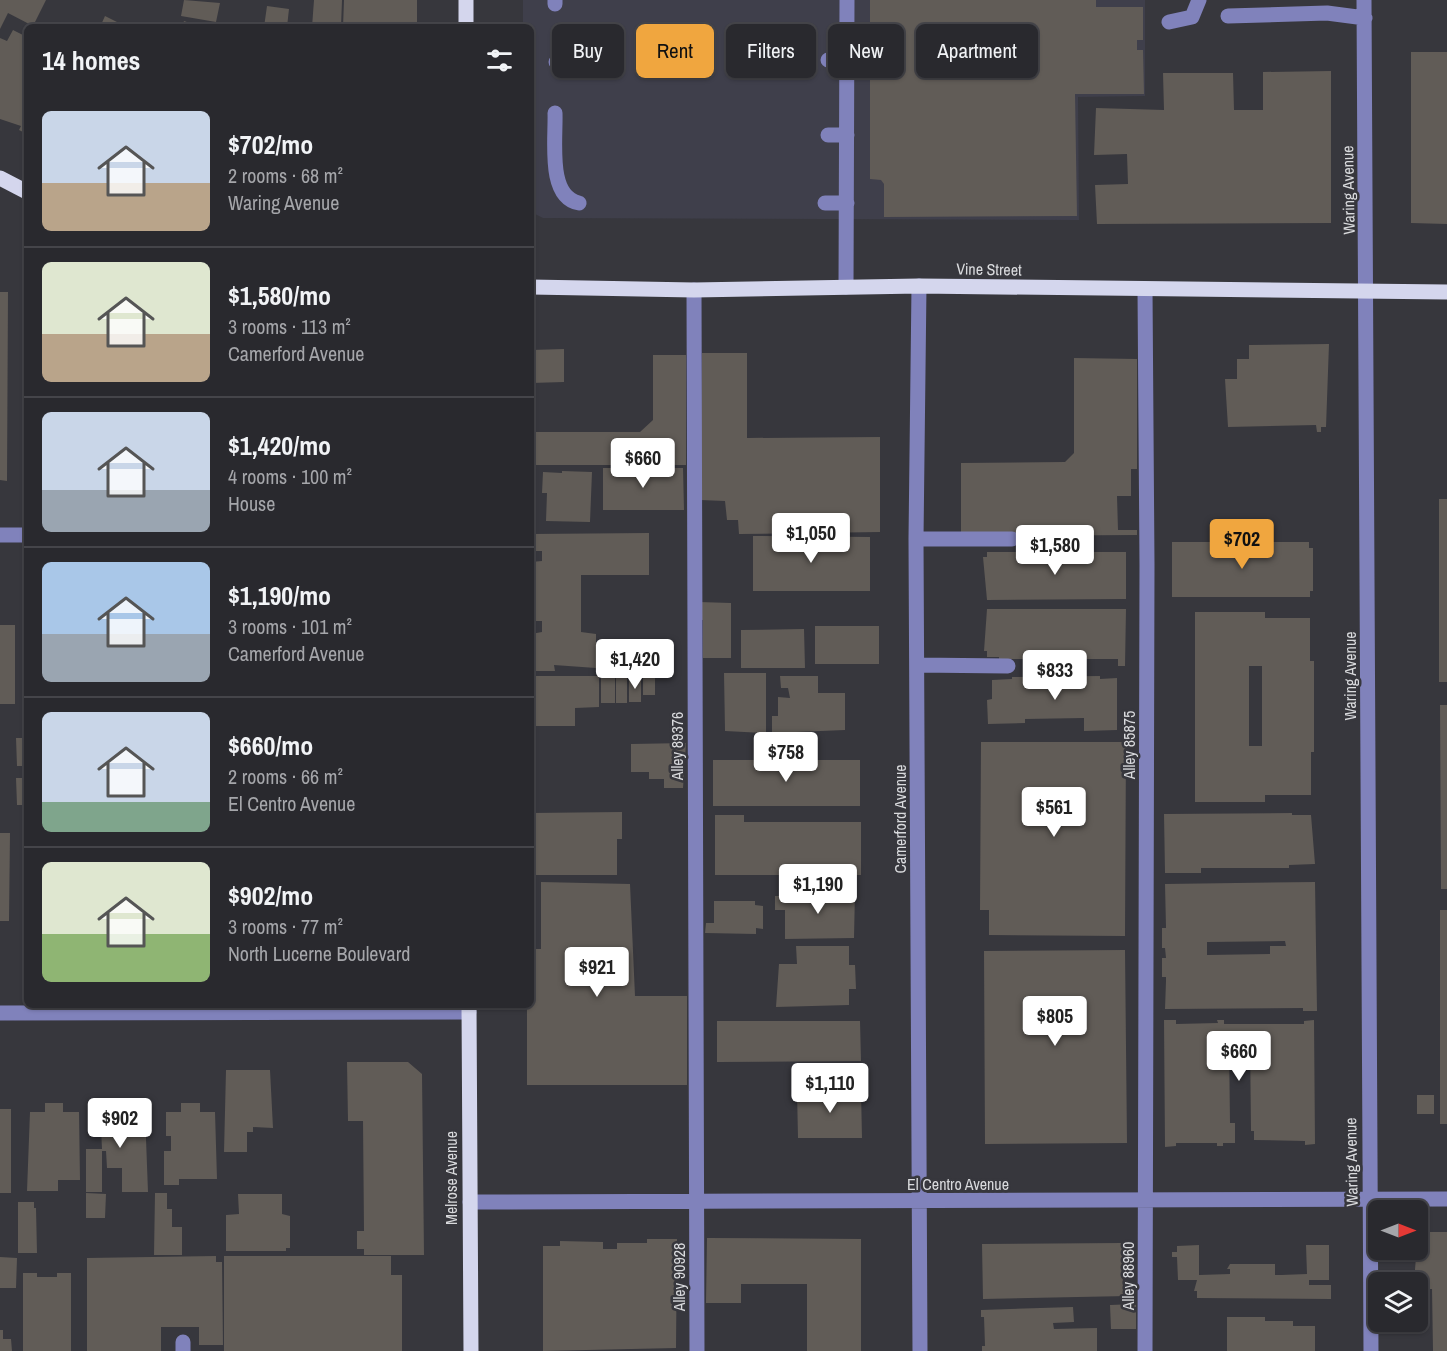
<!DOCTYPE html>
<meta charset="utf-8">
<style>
:root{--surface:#29292e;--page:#35353a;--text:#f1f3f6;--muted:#a5a6aa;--line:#45454a;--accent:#f0a63f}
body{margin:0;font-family:"Archivo Narrow",sans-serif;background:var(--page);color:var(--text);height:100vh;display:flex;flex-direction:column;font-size:22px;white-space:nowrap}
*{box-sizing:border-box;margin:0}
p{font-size:20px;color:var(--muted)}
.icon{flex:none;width:33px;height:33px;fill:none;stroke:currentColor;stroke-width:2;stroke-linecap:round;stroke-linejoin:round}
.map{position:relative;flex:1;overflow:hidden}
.drawer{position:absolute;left:24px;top:24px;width:510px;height:984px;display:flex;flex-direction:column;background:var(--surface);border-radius:9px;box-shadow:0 2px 4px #0004,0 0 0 2px var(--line)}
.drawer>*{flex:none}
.top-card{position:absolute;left:552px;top:24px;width:570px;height:54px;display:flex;gap:12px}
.needle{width:39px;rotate:90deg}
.fabs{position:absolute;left:1368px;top:1200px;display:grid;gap:12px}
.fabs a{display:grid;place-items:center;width:60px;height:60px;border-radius:9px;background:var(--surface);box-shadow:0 2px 4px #0004,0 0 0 2px var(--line);font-size:30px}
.price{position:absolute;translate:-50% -51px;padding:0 14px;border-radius:6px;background:#fff;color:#222;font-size:20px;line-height:39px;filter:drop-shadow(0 2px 3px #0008)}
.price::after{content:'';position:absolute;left:50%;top:36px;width:18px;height:14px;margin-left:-9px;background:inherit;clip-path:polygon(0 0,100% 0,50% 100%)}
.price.active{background:var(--accent);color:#111}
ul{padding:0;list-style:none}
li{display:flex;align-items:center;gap:18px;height:150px;padding:0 18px}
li+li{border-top:2px solid var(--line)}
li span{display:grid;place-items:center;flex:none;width:168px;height:120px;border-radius:9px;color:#555}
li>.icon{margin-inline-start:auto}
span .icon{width:72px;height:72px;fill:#fffc;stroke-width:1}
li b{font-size:26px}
h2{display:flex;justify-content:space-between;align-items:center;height:72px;padding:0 18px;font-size:26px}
.chip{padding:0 21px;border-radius:9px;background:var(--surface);box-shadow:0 2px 4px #0004,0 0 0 2px var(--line);font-size:21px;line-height:54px}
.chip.active{background:var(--accent);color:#111}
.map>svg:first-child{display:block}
</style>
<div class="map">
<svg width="1447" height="1351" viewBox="0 0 1447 1351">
<rect width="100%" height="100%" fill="#37373d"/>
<path fill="#3f3f4b" d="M523,0H1145V96L1078,97L1079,220L543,218L531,212V27H523Z"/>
<path fill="#615c57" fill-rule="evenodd" d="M0,0H46L33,26L8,13L0,29Z
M184,0L220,3L216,22L181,16Z
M314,0H342L341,27H312Z
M344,0H417V27H343Z
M870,0H1096V7H1143V40H1137V50H1143L1144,94H1075L1077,216L884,217V184L881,180L870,179Z
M267,6L289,9L287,27H264Z
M105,16L127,27H100Z
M184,21L201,27H182Z
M13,30L27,37V134L19,130L21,126L0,119V38L7,41Z
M1411,52H1447V224L1411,223Z
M1331,71V223L1097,224L1095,185L1128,184L1127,154L1094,155L1096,108L1164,110L1163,73H1233L1234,110H1263V72Z
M0,292H8L7,481L0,480Z
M1329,344L1326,427H1321V432H1317L1316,425L1228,427L1225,379H1237V359H1249V345Z
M564,349V382L531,383V350Z
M702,353H747V438L880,437V532L739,534L738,520H727L725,501L700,500Z
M653,355H686V465H531V432H640L653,420Z
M1074,358L1137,359V469H1131V496H1117L1118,530H1137V535L961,536V463L1065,462L1074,453Z
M603,468H683L684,510H603Z
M562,471L592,472L590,522L546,521L547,493H542L543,472L562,473Z
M1439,499H1447V682H1439Z
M649,533V575H581V632L596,634V668L554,665L555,671H531V634L542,632V621H531V562L542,561V551H531V534Z
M753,536L870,537V591H753Z
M1172,542H1309V548H1313V591H1310V597H1172Z
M987,552H1126V599L987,600L983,557H987Z
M699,602L731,603V658H703V620H699Z
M987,609H1126L1125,666H1118V659H999V657H987V651H984Z
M1195,612H1265V618H1310V661H1314V752H1311V795H1265V802H1195ZM1249,666H1262V746H1249Z
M0,625H15V704H0Z
M815,626H879V664H815Z
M804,629L805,668H741V630Z
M601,672H615V703H601Z
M724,673H766V733L725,731Z
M643,674H655V695H643Z
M531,676H599V707L575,708V726H533Z
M616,676H627V703H616Z
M780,676H818V693H845V730L772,733V716H778V697L790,698L788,688H781Z
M1100,676V679L1117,678V730L1084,731V718L1025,719V723L988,724L987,700L992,699V680L1012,679V677Z
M629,678H641V702H629Z
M1440,705H1447V889H1441Z
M16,738H27V766H17Z
M981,742H1126L1125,936L989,935V910H980Z
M686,743L683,788H664V779H649V772H631V744Z
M713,760H860V806H713Z
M16,778H27V805H17Z
M622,812V839H617V875H531V813Z
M1292,813V815H1311L1315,864L1289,865V868H1201V873H1165L1164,814Z
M715,815H744V822H861V875H715Z
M0,833H10L9,921H0Z
M541,882L630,884L635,996H687V1085H527V1005H531V949H541Z
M1315,882L1317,1011H1303V1008L1165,1009L1166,981V977H1162V958H1166L1165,948H1162V928H1166L1165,884ZM1285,941L1286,946H1270V954L1207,955V942Z
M855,891L854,938L785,939V910H775V896H789V892Z
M714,901H755V905L763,906V929L756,928V934L705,933L706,923H714Z
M1440,910H1447V1124H1440Z
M796,946H849V965H855L856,989H849V1005L776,1007L779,964H797Z
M1125,950L1127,1143L985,1144L984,951Z
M1164,1020H1176V1024L1218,1023L1217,1020H1224V1024H1304V1021L1314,1020L1315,1144L1305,1145V1141L1254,1140V1131H1251L1250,1040H1229L1230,1123H1235V1143H1223V1146H1217V1143H1176V1146L1165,1147Z
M717,1021H860L861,1061L717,1062Z
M347,1062H408L422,1074L424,1255H364V1249H357V1231H364L363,1121H348Z
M226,1070H270L273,1128L253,1127V1132H247V1152H224Z
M797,1091H861L862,1138H798Z
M1417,1095H1434V1114H1417Z
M114,1102H131V1112H145L148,1192H122V1168H107L106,1151H102V1192H86V1149H102L100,1107H109V1112H114Z
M45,1103H63V1112H79L80,1180H58V1191H27L30,1112H45Z
M181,1103H200V1112H215L217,1179H179V1185H164V1151H171V1136H166V1112H181Z
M0,1109H11V1193H0Z
M86,1193L106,1194L105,1218H86Z
M155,1193H167V1209H172V1227H182V1255H154Z
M238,1194H282V1214L290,1216V1248H286V1251H226V1215L239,1214Z
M18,1202H34V1208H36L37,1253H18Z
M1418,1232H1447V1351H1433L1432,1289H1418V1282H1414Z
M707,1238L861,1239V1351H807V1284H741V1303H706Z
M647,1239H677L676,1348L543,1351V1246H560V1241L603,1242V1249H617V1243H647Z
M1122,1243L1123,1287H1128V1296L983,1299L982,1244Z
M1199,1245V1275L1230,1274V1269H1227L1230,1264H1275V1275H1281L1307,1274L1306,1245H1329V1280H1309V1285H1331V1299L1197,1298V1291H1194L1197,1280H1178L1177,1257H1172V1252H1177V1246Z
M216,1256V1262H222L223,1345H199V1327H161V1351H87V1258Z
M224,1256H391V1275H402V1351H224Z
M0,1257L17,1258L16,1288H0Z
M23,1273H37V1277H57V1273H71V1351H23Z
M1136,1304V1329H1111L1110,1305Z
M1073,1307L1074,1322L1053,1323L1054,1329L1097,1328V1351H982V1346H985L984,1317H981V1310Z
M1227,1317H1265V1321H1293V1326H1315V1351H1227Z
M0,1330H3V1339H11L12,1351H0Z"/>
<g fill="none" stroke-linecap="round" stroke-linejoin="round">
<path stroke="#8082bb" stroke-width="15" d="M555,0V4
M1364,0L1371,1351
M1228,16L1327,13L1365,18
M1169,22L1192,17L1199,0
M828,60H847
M556,62H569
M555,113C556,140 547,197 579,203
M828,135H847
M825,203H847
M919,286L916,539L920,1351
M846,287L847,0
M1145,289L1147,565L1145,1351
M694,290L697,1351
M0,535H27
M916,539H1012
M917,665L1008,666
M0,1013L469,1012
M470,1202L1447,1199
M183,1351V1342"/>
<path stroke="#d4d6ed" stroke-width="15" d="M466,0V27
M0,178L27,192
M531,287L694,290L919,286L1447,292
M469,1005L471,1351"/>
</g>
<g text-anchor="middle" stroke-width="5" stroke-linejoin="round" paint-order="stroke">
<g font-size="16" fill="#d9dadd" stroke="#37373d">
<text transform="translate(1348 190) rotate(-91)" y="6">Waring Avenue</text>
<text transform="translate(989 269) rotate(1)" y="6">Vine Street</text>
<text transform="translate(1350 676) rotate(-90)" y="6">Waring Avenue</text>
<text transform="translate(1129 745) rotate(-90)" y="6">Alley 85875</text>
<text transform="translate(677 746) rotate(-90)" y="6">Alley 89376</text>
<text transform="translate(900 819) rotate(-90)" y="6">Camerford Avenue</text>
<text transform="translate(1351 1162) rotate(-91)" y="6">Waring Avenue</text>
<text transform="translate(451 1178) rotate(-90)" y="6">Melrose Avenue</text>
<text x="958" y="1190">El Centro Avenue</text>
<text transform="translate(1128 1276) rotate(-90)" y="6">Alley 88960</text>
<text transform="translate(679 1277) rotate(-90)" y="6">Alley 90928</text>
</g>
</g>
</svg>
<div class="fabs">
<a><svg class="needle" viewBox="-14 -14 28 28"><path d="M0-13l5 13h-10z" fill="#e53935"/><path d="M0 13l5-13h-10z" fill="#a5a6aa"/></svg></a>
<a><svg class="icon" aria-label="layers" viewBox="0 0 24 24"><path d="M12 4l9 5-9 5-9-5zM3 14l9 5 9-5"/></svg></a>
</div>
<b class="price" style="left:643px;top:489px">$660</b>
<b class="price" style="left:811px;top:564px">$1,050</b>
<b class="price active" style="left:1242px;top:570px">$702</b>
<b class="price" style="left:1055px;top:576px">$1,580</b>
<b class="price" style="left:635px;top:690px">$1,420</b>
<b class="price" style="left:1055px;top:701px">$833</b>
<b class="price" style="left:786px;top:783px">$758</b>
<b class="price" style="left:1054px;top:838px">$561</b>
<b class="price" style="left:818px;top:915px">$1,190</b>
<b class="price" style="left:597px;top:998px">$921</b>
<b class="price" style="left:1055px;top:1047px">$805</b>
<b class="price" style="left:1239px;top:1082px">$660</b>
<b class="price" style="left:830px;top:1114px">$1,110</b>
<b class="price" style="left:120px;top:1149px">$902</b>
<div class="top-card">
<a class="chip">Buy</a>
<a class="chip active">Rent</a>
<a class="chip">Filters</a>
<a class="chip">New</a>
<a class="chip">Apartment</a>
</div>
<section class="drawer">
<h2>14 homes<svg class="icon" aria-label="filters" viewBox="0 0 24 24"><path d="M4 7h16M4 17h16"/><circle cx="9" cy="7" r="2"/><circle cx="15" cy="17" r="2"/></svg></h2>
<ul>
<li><span style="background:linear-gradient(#c9d6e8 60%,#b9a48a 0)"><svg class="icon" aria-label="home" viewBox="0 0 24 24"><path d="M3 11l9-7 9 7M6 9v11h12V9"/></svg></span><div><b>$702/mo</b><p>2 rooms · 68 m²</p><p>Waring Avenue</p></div></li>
<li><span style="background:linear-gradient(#dfe7d0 60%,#b9a48a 0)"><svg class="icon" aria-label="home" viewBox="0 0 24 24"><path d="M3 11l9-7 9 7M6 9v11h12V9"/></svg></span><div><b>$1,580/mo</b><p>3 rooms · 113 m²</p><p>Camerford Avenue</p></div></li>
<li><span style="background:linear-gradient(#c9d6e8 65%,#9aa5b1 0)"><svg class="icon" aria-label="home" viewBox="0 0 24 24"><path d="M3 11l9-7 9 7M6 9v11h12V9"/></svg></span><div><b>$1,420/mo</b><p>4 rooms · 100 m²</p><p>House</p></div></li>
<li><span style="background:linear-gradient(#a9c7e8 60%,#9aa5b1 0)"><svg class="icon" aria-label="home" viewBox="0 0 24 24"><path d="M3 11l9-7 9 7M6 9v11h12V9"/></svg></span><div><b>$1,190/mo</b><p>3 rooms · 101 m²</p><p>Camerford Avenue</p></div></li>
<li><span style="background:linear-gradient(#c9d6e8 75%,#7fa58c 0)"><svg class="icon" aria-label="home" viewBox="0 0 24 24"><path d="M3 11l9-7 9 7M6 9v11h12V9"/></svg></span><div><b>$660/mo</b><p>2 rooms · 66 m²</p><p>El Centro Avenue</p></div></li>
<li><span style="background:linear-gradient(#dfe7d0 60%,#8fb573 0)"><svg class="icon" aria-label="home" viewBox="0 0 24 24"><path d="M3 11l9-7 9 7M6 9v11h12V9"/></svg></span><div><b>$902/mo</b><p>3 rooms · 77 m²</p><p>North Lucerne Boulevard</p></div></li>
</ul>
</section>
</div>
